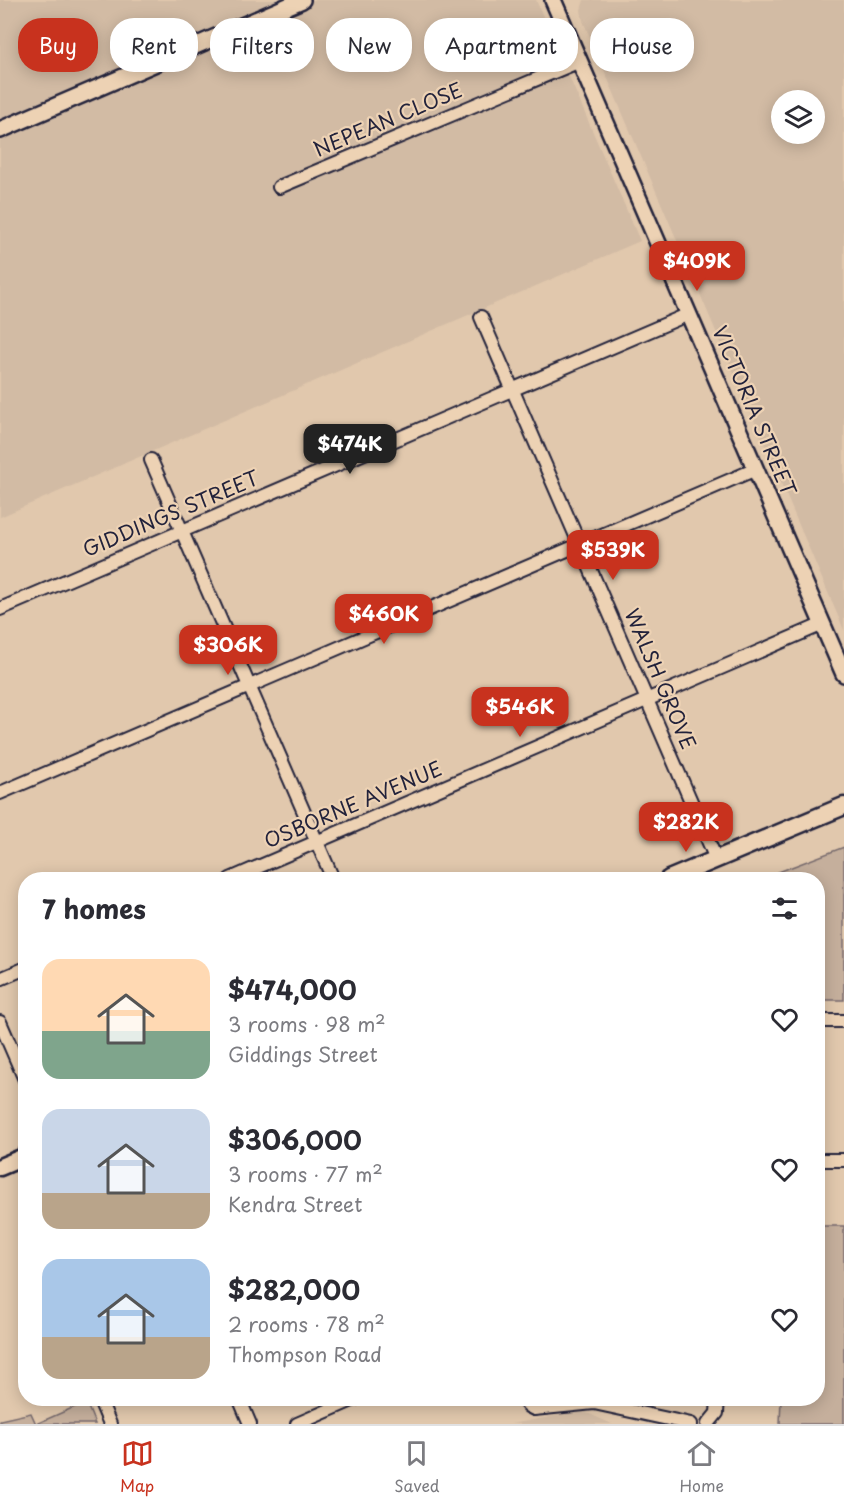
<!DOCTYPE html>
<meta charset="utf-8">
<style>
:root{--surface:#fff;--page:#f7f7f7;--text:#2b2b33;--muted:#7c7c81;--line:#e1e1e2;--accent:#c8321e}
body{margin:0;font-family:"Playpen Sans",sans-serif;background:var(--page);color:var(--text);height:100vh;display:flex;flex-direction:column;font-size:22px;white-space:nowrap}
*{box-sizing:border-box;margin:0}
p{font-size:20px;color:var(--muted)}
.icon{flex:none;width:33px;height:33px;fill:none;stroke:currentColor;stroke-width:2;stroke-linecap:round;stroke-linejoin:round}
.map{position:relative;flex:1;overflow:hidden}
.sheet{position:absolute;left:18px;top:872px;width:807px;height:534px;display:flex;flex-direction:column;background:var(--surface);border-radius:24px;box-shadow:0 3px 15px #0003}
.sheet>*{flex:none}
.hud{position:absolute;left:18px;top:18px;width:808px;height:54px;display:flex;gap:12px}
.controls{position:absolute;left:771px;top:90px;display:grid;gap:12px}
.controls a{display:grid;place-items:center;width:54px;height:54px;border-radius:50%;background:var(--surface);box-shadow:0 3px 15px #0003;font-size:30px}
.price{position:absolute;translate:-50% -51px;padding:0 14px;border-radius:12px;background:var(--accent);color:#fff;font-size:20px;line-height:39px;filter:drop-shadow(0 2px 3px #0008)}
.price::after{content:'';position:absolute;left:50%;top:36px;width:18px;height:14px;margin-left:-9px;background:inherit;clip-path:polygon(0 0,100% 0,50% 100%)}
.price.selected{background:#222;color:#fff}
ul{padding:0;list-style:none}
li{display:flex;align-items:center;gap:18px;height:150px;padding:0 24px}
li span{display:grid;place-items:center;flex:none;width:168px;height:120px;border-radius:18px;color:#555}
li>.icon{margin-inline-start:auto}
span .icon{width:72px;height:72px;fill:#fffc;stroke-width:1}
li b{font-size:26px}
h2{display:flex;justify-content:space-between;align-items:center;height:72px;padding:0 24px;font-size:26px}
.chip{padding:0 21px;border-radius:24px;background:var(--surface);box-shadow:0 3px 15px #0003;font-size:21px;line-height:54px}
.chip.selected{background:var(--accent);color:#fff}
.tabs{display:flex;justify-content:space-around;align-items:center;height:84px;border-top:2px solid var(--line);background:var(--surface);font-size:16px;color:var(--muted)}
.tabs a{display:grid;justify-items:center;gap:3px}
.tabs .selected{color:var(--accent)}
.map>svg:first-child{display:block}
</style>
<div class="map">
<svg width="844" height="1424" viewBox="0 0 844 1424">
<rect width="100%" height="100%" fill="#e1c8ad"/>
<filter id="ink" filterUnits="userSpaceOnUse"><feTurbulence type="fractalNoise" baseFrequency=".0167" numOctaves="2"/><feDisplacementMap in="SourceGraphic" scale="12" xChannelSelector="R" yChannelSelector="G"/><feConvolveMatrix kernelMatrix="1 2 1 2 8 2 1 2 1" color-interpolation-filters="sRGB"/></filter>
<g filter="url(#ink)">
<path fill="#d2bba4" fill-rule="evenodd" d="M0,0H536L640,241L0,517Z
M584,0H844V630L583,21L581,10ZM814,100V134H782V100Z
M583,1411L612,1424H511Z"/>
<path fill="#c5af9c" stroke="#74686c" stroke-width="1.5" d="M844,847V1000H818V879H760Z
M818,1226H844V1424H780L781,1398H818Z
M86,1402L95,1424H0V1420L31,1413L36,1424Z"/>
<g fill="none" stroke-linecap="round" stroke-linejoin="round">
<defs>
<path id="minor" d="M279,187L580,61
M481,317L716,859
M151,460L333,879
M0,609L689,314
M0,793L756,469
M230,879L823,624
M0,979L26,968
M818,1021H844
M0,1022L26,1082
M818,1160H844
M99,1398L110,1424
M239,1398L250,1424
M522,1398L528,1406L534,1409L594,1403L691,1424
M297,1424L357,1398
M708,1424L717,1413L718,1398"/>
<path id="tertiary" d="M553,0L844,674
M0,130L302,0"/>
<path id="secondary" d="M669,879L844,806
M0,1167L26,1156"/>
</defs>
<use href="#minor" stroke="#22223b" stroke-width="16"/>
<use href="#tertiary" stroke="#22223b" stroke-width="20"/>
<use href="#secondary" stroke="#22223b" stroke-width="21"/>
<use href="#minor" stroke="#edd2b4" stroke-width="12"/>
<use href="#tertiary" stroke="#edd2b4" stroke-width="15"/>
<use href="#secondary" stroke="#edd2b4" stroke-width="16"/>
</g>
</g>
<g text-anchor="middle" stroke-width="4.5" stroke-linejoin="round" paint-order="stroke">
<g font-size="20" fill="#22223b" stroke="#edd2b4">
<text transform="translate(388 120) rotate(-23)" y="7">NEPEAN CLOSE</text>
<text transform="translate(754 411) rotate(67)" y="7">VICTORIA STREET</text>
<text transform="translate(171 514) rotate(-23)" y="7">GIDDINGS STREET</text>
<text transform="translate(660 679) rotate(67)" y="7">WALSH GROVE</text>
<text transform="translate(353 805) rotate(-23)" y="7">OSBORNE AVENUE</text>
</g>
</g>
</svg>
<div class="controls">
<a><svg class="icon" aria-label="layers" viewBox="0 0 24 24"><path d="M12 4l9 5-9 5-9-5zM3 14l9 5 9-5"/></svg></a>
</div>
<b class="price" style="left:697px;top:292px">$409K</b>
<b class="price selected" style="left:350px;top:475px">$474K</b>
<b class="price" style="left:613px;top:581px">$539K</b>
<b class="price" style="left:384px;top:645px">$460K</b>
<b class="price" style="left:228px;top:676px">$306K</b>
<b class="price" style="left:520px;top:738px">$546K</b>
<b class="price" style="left:686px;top:853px">$282K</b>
<div class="hud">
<a class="chip selected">Buy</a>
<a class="chip">Rent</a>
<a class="chip">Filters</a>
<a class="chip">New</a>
<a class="chip">Apartment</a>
<a class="chip">House</a>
</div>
<section class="sheet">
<h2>7 homes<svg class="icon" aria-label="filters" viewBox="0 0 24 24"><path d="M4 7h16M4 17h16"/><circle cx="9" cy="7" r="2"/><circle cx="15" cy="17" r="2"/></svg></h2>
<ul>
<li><span style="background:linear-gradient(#ffd9b3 60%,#7fa58c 0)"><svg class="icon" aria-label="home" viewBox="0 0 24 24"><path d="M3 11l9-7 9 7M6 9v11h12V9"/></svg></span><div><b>$474,000</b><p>3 rooms · 98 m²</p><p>Giddings Street</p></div><svg class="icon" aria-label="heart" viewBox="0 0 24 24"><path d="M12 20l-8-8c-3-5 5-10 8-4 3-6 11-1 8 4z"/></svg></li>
<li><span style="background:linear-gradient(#c9d6e8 70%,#b9a48a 0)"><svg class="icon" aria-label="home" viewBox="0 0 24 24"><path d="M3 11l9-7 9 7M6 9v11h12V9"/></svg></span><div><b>$306,000</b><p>3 rooms · 77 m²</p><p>Kendra Street</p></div><svg class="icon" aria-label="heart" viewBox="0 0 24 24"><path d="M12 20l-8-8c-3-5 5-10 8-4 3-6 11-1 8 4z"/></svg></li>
<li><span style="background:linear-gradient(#a9c7e8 65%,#b9a48a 0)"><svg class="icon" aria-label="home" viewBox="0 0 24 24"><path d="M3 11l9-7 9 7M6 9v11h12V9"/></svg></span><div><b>$282,000</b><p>2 rooms · 78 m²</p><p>Thompson Road</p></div><svg class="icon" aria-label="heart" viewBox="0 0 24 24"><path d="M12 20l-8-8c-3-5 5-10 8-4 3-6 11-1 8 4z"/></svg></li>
</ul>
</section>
</div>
<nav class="tabs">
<a class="selected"><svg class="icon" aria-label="map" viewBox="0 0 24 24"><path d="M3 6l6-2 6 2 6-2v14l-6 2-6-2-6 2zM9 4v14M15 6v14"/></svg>Map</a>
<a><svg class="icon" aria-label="saved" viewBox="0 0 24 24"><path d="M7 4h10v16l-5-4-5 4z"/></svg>Saved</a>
<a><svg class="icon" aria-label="home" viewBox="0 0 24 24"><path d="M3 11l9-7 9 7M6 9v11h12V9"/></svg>Home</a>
</nav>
